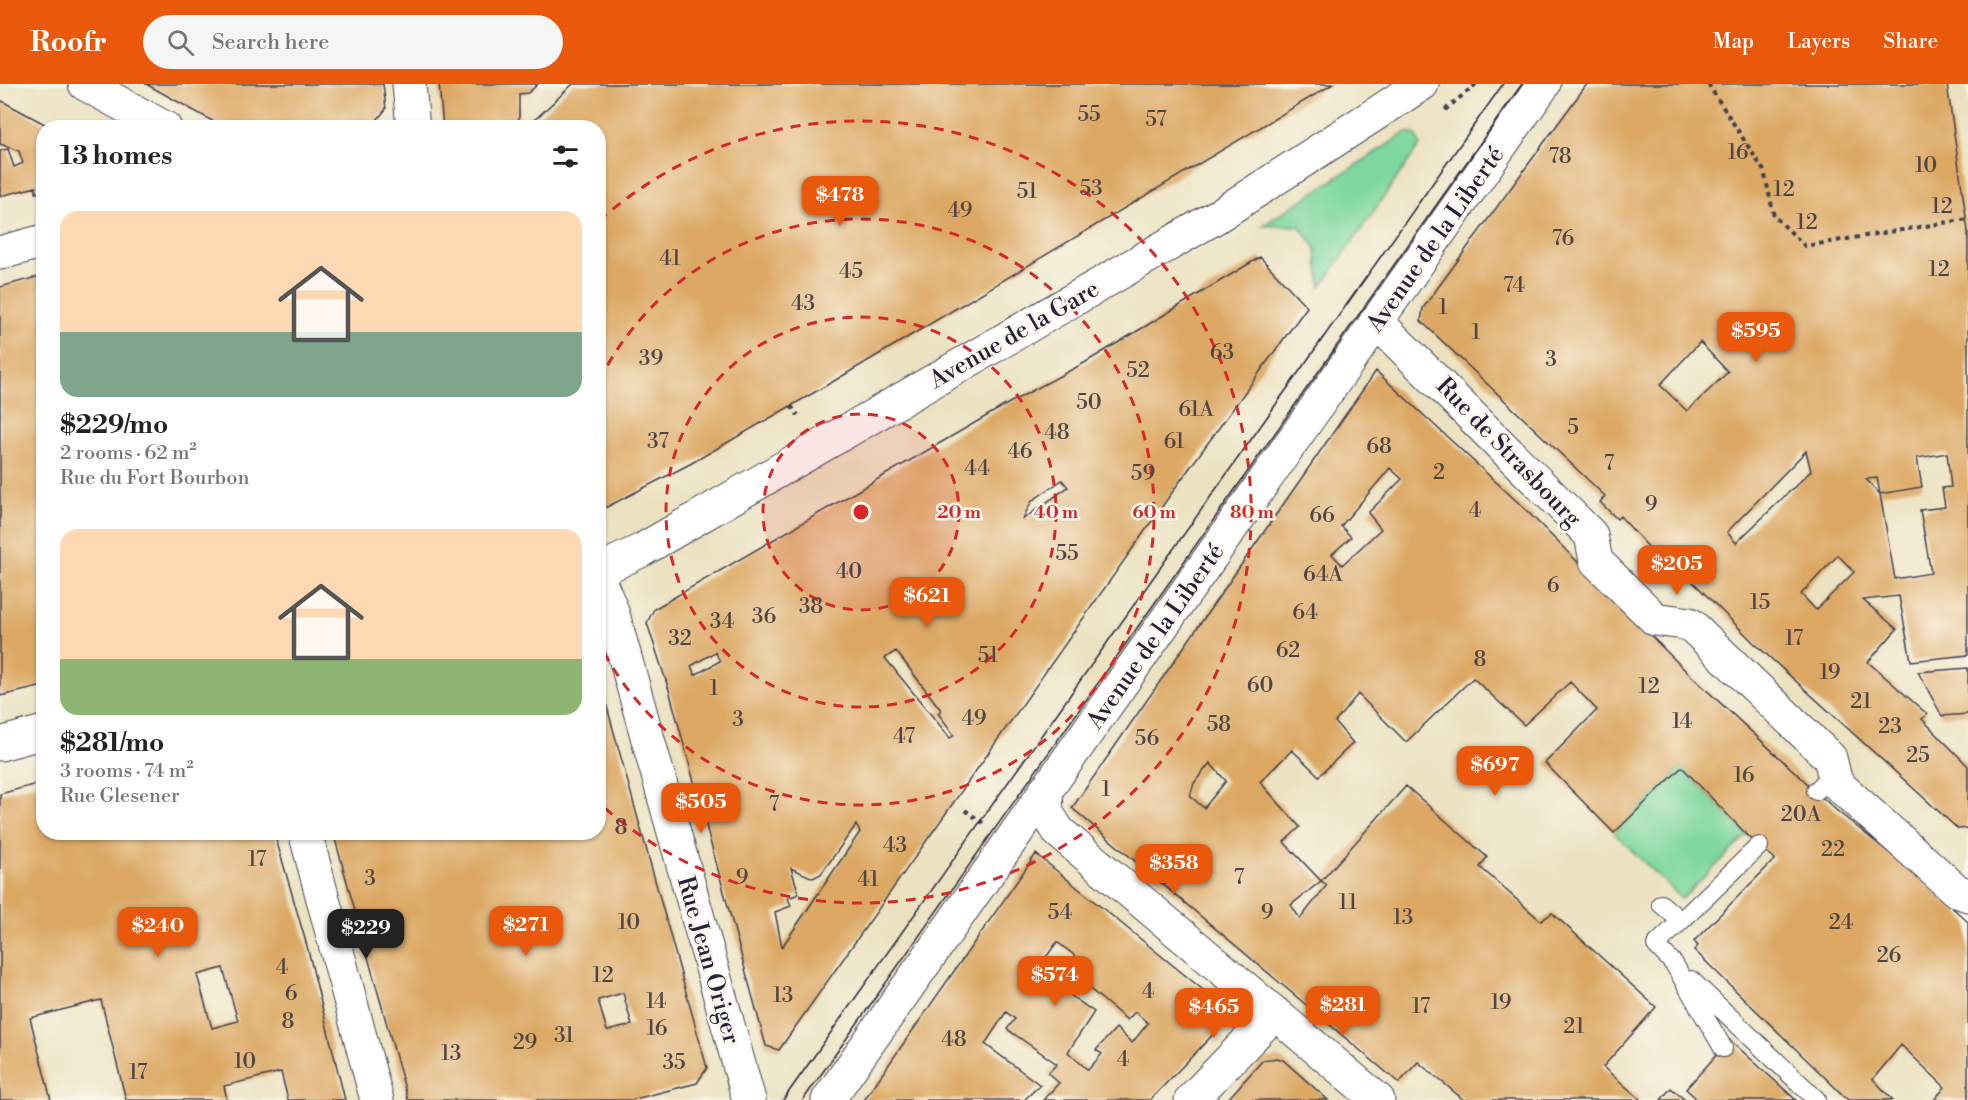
<!DOCTYPE html>
<meta charset="utf-8">
<style>
:root{--surface:#fff;--page:#f6f6f6;--text:#222;--muted:#767676;--accent:#ea580c}
body{margin:0;font-family:"Libre Bodoni",serif;background:var(--page);color:var(--text);height:100vh;display:flex;flex-direction:column;font-size:22px;white-space:nowrap}
*{box-sizing:border-box;margin:0}
p{font-size:20px;color:var(--muted)}
.icon{flex:none;width:33px;height:33px;fill:none;stroke:currentColor;stroke-width:2;stroke-linecap:round;stroke-linejoin:round}
.map{position:relative;flex:1;overflow:hidden}
.drawer{position:absolute;left:36px;top:36px;width:570px;height:720px;display:flex;flex-direction:column;background:var(--surface);border-radius:24px;box-shadow:0 2px 4px #0004}
.drawer>*{flex:none}
.price{position:absolute;translate:-50% -51px;padding:0 14px;border-radius:12px;background:var(--accent);color:#fff;font-size:20px;line-height:39px;filter:drop-shadow(0 2px 3px #0008)}
.price::after{content:'';position:absolute;left:50%;top:36px;width:18px;height:14px;margin-left:-9px;background:inherit;clip-path:polygon(0 0,100% 0,50% 100%)}
.price.on{background:#222;color:#fff}
ul{padding:0;list-style:none}
li{display:grid;align-content:center;gap:12px;height:318px;padding:0 24px}
li span{display:grid;place-items:center;height:186px;border-radius:18px;color:#555}
li>.icon{margin-inline-start:auto}
span .icon{width:108px;height:108px;fill:#fffc;stroke-width:1}
li b{font-size:26px}
h2{display:flex;justify-content:space-between;align-items:center;height:72px;padding:0 24px;font-size:26px}
header{display:flex;align-items:center;gap:36px;box-sizing:border-box;height:84px;padding:0 30px;background:var(--accent);color:#fff}
header strong{font-size:28px}
nav{display:flex;gap:33px;margin-inline-start:auto;font-size:21px}
.search{width:420px;height:54px;background:var(--page);display:flex;align-items:center;gap:15px;box-sizing:border-box;padding:0 21px;border-radius:33px;color:var(--muted);font-size:22px}
.map>svg:first-child{display:block}
</style>
<header>
<strong>Roofr</strong>
<div class="search"><svg class="icon" aria-label="search" viewBox="0 0 24 24"><circle cx="10" cy="10" r="6"/><path d="M15 15l6 6"/></svg>Search here</div>
<nav><a>Map</a><a>Layers</a><a>Share</a></nav>
</header>
<div class="map">
<svg width="1968" height="1016" viewBox="0 0 1968 1016">
<rect width="100%" height="100%" fill="#fbf7ec"/>
<filter id="ink" filterUnits="userSpaceOnUse"><feTurbulence type="fractalNoise" baseFrequency=".0167" numOctaves="2"/><feDisplacementMap in="SourceGraphic" scale="12" xChannelSelector="R" yChannelSelector="G"/><feConvolveMatrix kernelMatrix="1 2 1 2 8 2 1 2 1" color-interpolation-filters="sRGB"/></filter>
<filter id="wash" filterUnits="userSpaceOnUse"><feTurbulence type="fractalNoise" baseFrequency=".008" numOctaves="4" result="noise"/><feDisplacementMap in="SourceGraphic" scale="24" xChannelSelector="R" yChannelSelector="G"/><feGaussianBlur stdDeviation="1.35" result="paint"/><feColorMatrix in="noise" values="0 0 0 0 0 0 0 0 0 0 0 0 0 0 0 0 0 1.4 0 .05"/><feComposite in="paint" operator="in"/></filter>
<g filter="url(#wash)">
<rect width="100%" height="100%" fill="#ece2c1"/>
<path fill="#7dd79e" stroke="#507c6c" stroke-width="1.5" d="M1407,48L1416,51L1420,61L1321,203L1315,162L1299,142H1262Z
M1682,683L1747,751L1682,815L1614,749Z"/>
<g id="blocks">
<path fill="#dca864" fill-rule="evenodd" d="M146,0H383L386,25L377,36L354,44H225Z
M439,0H538L528,9L519,10V40L512,41V44H443Z
M573,0H1333L834,297L690,380L607,423L598,422V44H526Z
M1587,0H1947L1968,147V571L1911,577L1899,512L1863,516L1897,545L1868,578L1927,630L1922,635L1968,682V744L1958,745L1753,558L1658,463L1653,468L1620,432L1617,435L1600,418L1605,412L1421,237L1423,224ZM1700,258L1728,288L1687,327L1660,301ZM1806,367L1811,387L1736,459L1727,448ZM1947,369L1951,403L1942,404L1945,423L1920,426L1931,489L1895,495L1880,410L1866,395L1877,394L1880,410L1922,403L1917,374ZM1838,471L1854,488L1816,526L1801,510Z
M0,16L52,44H44V107L36,109V103L0,112V67L8,65L14,83L23,79L19,67L0,60Z
M1260,173L1307,223L1178,400L779,966L766,962L669,606L647,539L654,525L1009,319L1086,278ZM1062,396L1068,403L1022,436L1032,417ZM896,567L941,626L938,629L954,651L950,654L885,574ZM715,568L720,577L695,591L691,582ZM856,741L860,748L782,863L775,828L791,822L788,814L799,810L791,784L813,794L821,790Z
M44,191V602L0,612V203Z
M1376,287L1523,423L1687,588L1836,726L1918,792L1968,838V1016H1934L1945,1003L1901,961L1873,995L1893,1016H1848L1694,866L1698,862L1694,857L1775,775L1747,751L1682,683L1614,749L1545,679L1597,626L1570,598L1524,641L1473,594L1406,658L1358,610L1335,638L1353,659L1319,692L1292,666L1260,698L1300,743L1284,758L1321,797L1291,821L1300,835L1327,801L1321,797L1406,702L1487,773L1480,783L1541,837L1552,829L1656,923L1603,983L1641,1016H1464L1418,978L1399,999L1072,724ZM1390,384L1402,395L1368,429L1381,445L1342,481L1332,470L1351,453L1341,442ZM1210,679L1226,697L1204,724L1190,712L1194,699Z
M1968,584V630L1942,632L1918,588Z
M599,594L707,984L697,999L631,1016H408L333,748H598ZM623,909L632,941L607,947L598,916Z
M44,698V748H274L307,862L345,1016H288L281,988L224,1002L227,1016H126L101,916L30,934L51,1016H0V710ZM223,884L238,937L212,944L197,891Z
M1036,770L1202,905L1229,934L1150,1016H1043L1059,999L1048,989L1057,980L1007,945L1015,935L1006,928L985,960L1040,1001L1024,1016H864ZM1057,858L1082,877L1072,890L1127,936L1135,928L1148,939L1132,959L1116,944L1096,966L1102,970L1088,986L1068,968L1094,928L1036,887Z
M1730,956L1796,1016H1698L1686,1005Z
M1277,974L1283,976L1328,1016H1227L1263,976Z
M1671,1004L1685,1016H1661Z"/>
</g>
</g>
<g filter="url(#ink)">
<use href="#blocks" fill-opacity="0" stroke="#403f4f" stroke-width="1.5"/>
<g fill="none" stroke-linecap="round" stroke-linejoin="round">
<defs>
<path id="service" d="M1816,707L1833,690
M1661,820L1681,837
M1691,896L1817,1016
M1723,964L1674,880L1656,861L1759,762"/>
<path id="minor" d="M0,169L44,157
M1376,237L1591,451L1596,477L1655,535L1690,540L1830,674L1836,699L1957,807L1968,811
M1046,705L1047,729L1059,748L1378,1016
M305,748L377,1016
M1191,1016L1275,929"/>
<path id="tertiary" d="M85,0L165,44"/>
<path id="secondary" d="M409,0L413,44
M598,494L612,527L749,1016"/>
<path id="primary" d="M598,487L642,466L1216,133L1422,0
M0,660L44,648
M828,1016L1544,0"/>
</defs>
<use href="#service" stroke="#403f4f" stroke-width="20"/>
<use href="#minor" stroke="#403f4f" stroke-width="35"/>
<use href="#tertiary" stroke="#403f4f" stroke-width="35"/>
<use href="#secondary" stroke="#403f4f" stroke-width="35"/>
<use href="#primary" stroke="#403f4f" stroke-width="35"/>
<path stroke="#403f4f" stroke-width="4" stroke-dasharray="4.5 4.5" stroke-linecap="butt" d="M1708,0L1764,87L1774,132L1805,162L1968,135
M1445,26L1476,0
M791,322L798,331
M965,726L983,739"/>
<use href="#service" stroke="#fff" stroke-width="18"/>
<use href="#minor" stroke="#fff" stroke-width="33"/>
<use href="#tertiary" stroke="#fff" stroke-width="33"/>
<use href="#secondary" stroke="#fff" stroke-width="33"/>
<use href="#primary" stroke="#fff" stroke-width="33"/>
<path stroke="#22223b" stroke-width="1.5" d="M783,1016L1503,0
M803,1016L1522,0"/>
</g>
</g>
<circle cx="861" cy="428" r="98" fill="#d62828" fill-opacity=".12"/>
<g fill="none" stroke="#d62828" stroke-width="3" stroke-dasharray="10 8">
<circle cx="861" cy="428" r="98"/>
<circle cx="861" cy="428" r="195"/>
<path d="M599 297A293 293 0 1 1 599 559"/>
<path d="M599 137A391 391 0 1 1 599 719"/>
</g>
<g text-anchor="middle" stroke-width="5" stroke-linejoin="round" paint-order="stroke">
<g font-size="21" fill="#504445">
<text x="1089" y="37">55</text>
<text x="1156" y="42">57</text>
<text x="1738" y="75">16</text>
<text x="1560" y="79">78</text>
<text x="1926" y="88">10</text>
<text x="1091" y="111">53</text>
<text x="1784" y="112">12</text>
<text x="1027" y="114">51</text>
<text x="1942" y="129">12</text>
<text x="960" y="133">49</text>
<text x="1807" y="145">12</text>
<text x="1563" y="161">76</text>
<text x="670" y="181">41</text>
<text x="1939" y="192">12</text>
<text x="851" y="194">45</text>
<text x="1514" y="208">74</text>
<text x="803" y="226">43</text>
<text x="1443" y="230">1</text>
<text x="1476" y="255">1</text>
<text x="1222" y="275">63</text>
<text x="651" y="281">39</text>
<text x="1551" y="282">3</text>
<text x="1138" y="293">52</text>
<text x="1089" y="325">50</text>
<text x="1196" y="332">61A</text>
<text x="1573" y="350">5</text>
<text x="1057" y="355">48</text>
<text x="658" y="364">37</text>
<text x="1174" y="364">61</text>
<text x="1379" y="369">68</text>
<text x="1020" y="374">46</text>
<text x="1609" y="386">7</text>
<text x="977" y="391">44</text>
<text x="1439" y="395">2</text>
<text x="1143" y="396">59</text>
<text x="1651" y="427">9</text>
<text x="1475" y="433">4</text>
<text x="1322" y="438">66</text>
<text x="1067" y="476">55</text>
<text x="849" y="494">40</text>
<text x="1323" y="497">64A</text>
<text x="1553" y="508">6</text>
<text x="1760" y="525">15</text>
<text x="811" y="529">38</text>
<text x="1305" y="535">64</text>
<text x="764" y="539">36</text>
<text x="722" y="544">34</text>
<text x="680" y="561">32</text>
<text x="1794" y="561">17</text>
<text x="1288" y="573">62</text>
<text x="988" y="578">51</text>
<text x="1480" y="582">8</text>
<text x="1830" y="595">19</text>
<text x="1260" y="608">60</text>
<text x="1649" y="609">12</text>
<text x="714" y="611">1</text>
<text x="1861" y="624">21</text>
<text x="974" y="641">49</text>
<text x="738" y="642">3</text>
<text x="1682" y="644">14</text>
<text x="1219" y="647">58</text>
<text x="1890" y="649">23</text>
<text x="904" y="659">47</text>
<text x="1147" y="661">56</text>
<text x="1918" y="678">25</text>
<text x="1744" y="698">16</text>
<text x="1106" y="712">1</text>
<text x="774" y="727">7</text>
<text x="1801" y="737">20A</text>
<text x="621" y="750">8</text>
<text x="895" y="768">43</text>
<text x="1833" y="772">22</text>
<text x="257" y="782">17</text>
<text x="742" y="800">9</text>
<text x="1239" y="800">7</text>
<text x="370" y="801">3</text>
<text x="868" y="802">41</text>
<text x="1348" y="825">11</text>
<text x="1060" y="835">54</text>
<text x="1267" y="835">9</text>
<text x="1403" y="840">13</text>
<text x="629" y="845">10</text>
<text x="1841" y="845">24</text>
<text x="1889" y="878">26</text>
<text x="282" y="890">4</text>
<text x="603" y="898">12</text>
<text x="1148" y="914">4</text>
<text x="291" y="916">6</text>
<text x="783" y="918">13</text>
<text x="656" y="924">14</text>
<text x="1501" y="925">19</text>
<text x="1421" y="929">17</text>
<text x="288" y="944">8</text>
<text x="1574" y="949">21</text>
<text x="657" y="951">16</text>
<text x="564" y="958">31</text>
<text x="954" y="962">48</text>
<text x="525" y="965">29</text>
<text x="451" y="976">13</text>
<text x="1123" y="982">4</text>
<text x="245" y="984">10</text>
<text x="674" y="985">35</text>
<text x="138" y="995">17</text>
</g>
<g font-size="24" fill="#22223b" stroke="#fbf7ec">
<text transform="translate(1435 155) rotate(-55)" y="8">Avenue de la Liberté</text>
<text transform="translate(1014 250) rotate(-30)" y="8">Avenue de la Gare</text>
<text transform="translate(1509 368) rotate(46)" y="8">Rue de Strasbourg</text>
<text transform="translate(1155 552) rotate(-55)" y="8">Avenue de la Liberté</text>
<text transform="translate(709 876) rotate(74)" y="8">Rue Jean Origer</text>
</g>
</g>
<circle cx="861" cy="428" r="9" fill="#d62828" stroke="#fbf7ec" stroke-width="3"/>
<g font-size="18" text-anchor="middle" font-weight="bold" fill="#d62828" stroke="#fbf7ec" stroke-width="5" stroke-linejoin="round" paint-order="stroke">
<text x="959" y="434">20 m</text>
<text x="1056" y="434">40 m</text>
<text x="1154" y="434">60 m</text>
<text x="1252" y="434">80 m</text>
</g>
</svg>
<b class="price" style="left:840px;top:143px">$478</b>
<b class="price" style="left:1756px;top:279px">$595</b>
<b class="price" style="left:1677px;top:512px">$205</b>
<b class="price" style="left:927px;top:544px">$621</b>
<b class="price" style="left:1495px;top:713px">$697</b>
<b class="price" style="left:701px;top:750px">$505</b>
<b class="price" style="left:1174px;top:811px">$358</b>
<b class="price" style="left:526px;top:873px">$271</b>
<b class="price" style="left:158px;top:874px">$240</b>
<b class="price on" style="left:366px;top:876px">$229</b>
<b class="price" style="left:1055px;top:923px">$574</b>
<b class="price" style="left:1343px;top:953px">$281</b>
<b class="price" style="left:1214px;top:955px">$465</b>
<section class="drawer">
<h2>13 homes<svg class="icon" aria-label="filters" viewBox="0 0 24 24"><path d="M4 7h16M4 17h16"/><circle cx="9" cy="7" r="2"/><circle cx="15" cy="17" r="2"/></svg></h2>
<ul>
<li><span style="background:linear-gradient(#ffd9b3 65%,#7fa58c 0)"><svg class="icon" aria-label="home" viewBox="0 0 24 24"><path d="M3 11l9-7 9 7M6 9v11h12V9"/></svg></span><div><b>$229/mo</b><p>2 rooms · 62 m²</p><p>Rue du Fort Bourbon</p></div></li>
<li><span style="background:linear-gradient(#ffd9b3 70%,#8fb573 0)"><svg class="icon" aria-label="home" viewBox="0 0 24 24"><path d="M3 11l9-7 9 7M6 9v11h12V9"/></svg></span><div><b>$281/mo</b><p>3 rooms · 74 m²</p><p>Rue Glesener</p></div></li>
</ul>
</section>
</div>
